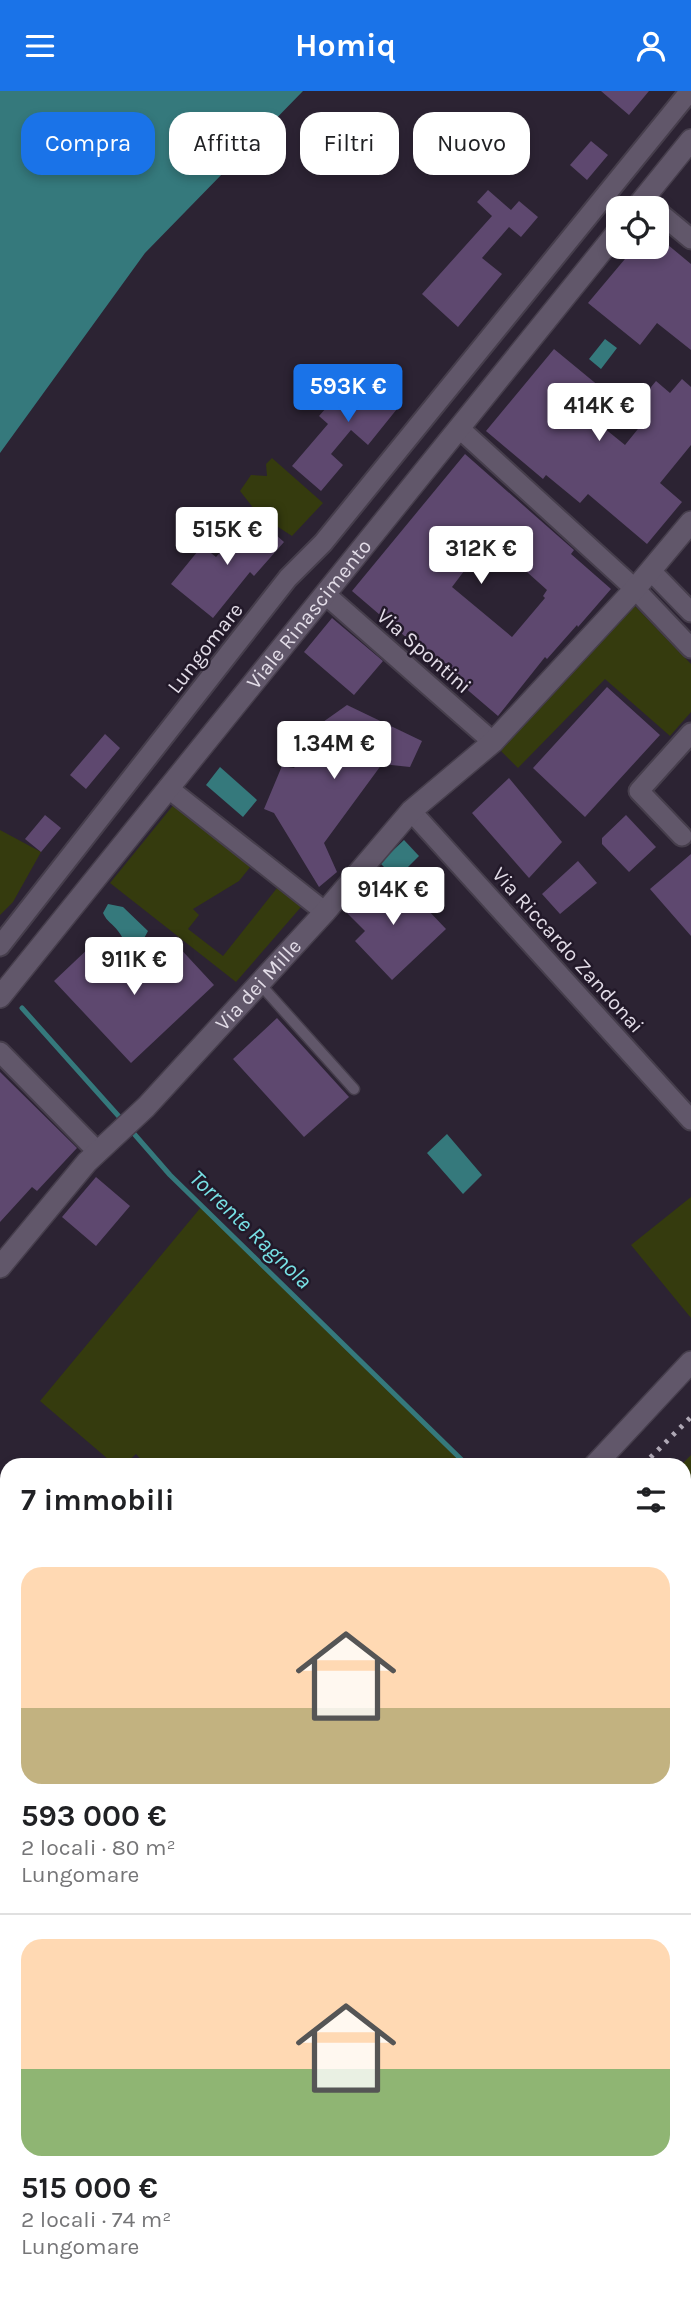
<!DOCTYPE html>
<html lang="it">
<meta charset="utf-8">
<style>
:root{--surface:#fff;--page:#f6f6f6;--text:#202124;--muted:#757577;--line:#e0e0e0;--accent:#1a73e8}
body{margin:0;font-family:Karla,sans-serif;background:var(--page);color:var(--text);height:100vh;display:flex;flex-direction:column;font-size:26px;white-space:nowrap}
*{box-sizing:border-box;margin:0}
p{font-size:23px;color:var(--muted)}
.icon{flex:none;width:38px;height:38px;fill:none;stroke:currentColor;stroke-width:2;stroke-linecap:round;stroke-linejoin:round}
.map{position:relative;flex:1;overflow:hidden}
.panel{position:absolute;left:0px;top:1367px;width:691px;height:842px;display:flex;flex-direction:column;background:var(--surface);border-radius:21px 21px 0 0;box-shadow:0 4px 10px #0003}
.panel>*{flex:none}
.guide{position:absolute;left:21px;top:21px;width:649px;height:63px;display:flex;gap:14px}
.fabs{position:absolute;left:606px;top:105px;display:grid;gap:14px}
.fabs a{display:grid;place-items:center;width:63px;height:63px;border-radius:14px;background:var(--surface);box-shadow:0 4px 10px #0003;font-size:35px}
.price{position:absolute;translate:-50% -60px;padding:0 16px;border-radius:7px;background:#fff;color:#222;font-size:23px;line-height:46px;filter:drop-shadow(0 2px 4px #0008)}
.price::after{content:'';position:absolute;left:50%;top:42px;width:21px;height:16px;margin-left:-10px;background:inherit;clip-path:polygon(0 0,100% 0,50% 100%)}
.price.current{background:var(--accent);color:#fff}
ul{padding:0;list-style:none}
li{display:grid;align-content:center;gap:14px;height:371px;padding:0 21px}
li+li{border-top:2px solid var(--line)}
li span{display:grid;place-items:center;height:217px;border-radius:21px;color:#555}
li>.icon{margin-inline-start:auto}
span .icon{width:126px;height:126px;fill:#fffc;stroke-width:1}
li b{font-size:30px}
h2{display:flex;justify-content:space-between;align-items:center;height:84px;padding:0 21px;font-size:30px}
.tag{padding:0 24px;border-radius:21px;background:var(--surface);box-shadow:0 4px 10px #0003;font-size:24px;line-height:63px}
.tag.current{background:var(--accent);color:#fff}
header{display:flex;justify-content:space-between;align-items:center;height:91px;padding:0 21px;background:var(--accent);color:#fff;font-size:32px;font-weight:700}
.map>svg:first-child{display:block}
</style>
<header><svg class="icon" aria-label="menu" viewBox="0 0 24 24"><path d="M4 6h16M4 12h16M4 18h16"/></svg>Homiq<svg class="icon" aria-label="person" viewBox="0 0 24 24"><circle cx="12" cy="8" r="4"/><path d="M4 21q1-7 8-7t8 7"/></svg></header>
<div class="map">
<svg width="691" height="2207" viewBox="0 0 691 2207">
<rect width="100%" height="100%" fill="#2c2333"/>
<path fill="#353b0e" d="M272,367L323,412L292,445L258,423L240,400L251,384L267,385L266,373Z
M632,512L691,573V621L670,645L605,588L518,677L501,660L584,562Z
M175,712L251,775L239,790L193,818L199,824L188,838L223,865L277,797L301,816L236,891L110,792Z
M0,739L41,761L13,811L0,824Z
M691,1106V1227L631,1154Z
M202,1115L467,1374H146L136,1363L124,1374H115L40,1310Z
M691,1364V1411L684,1417V1374H681Z
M7,2034V2071L0,2078V2041Z
M49,2202H423L425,2204L420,2207H54Z"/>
<path fill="#35797c" d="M0,0H303L145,162L0,362Z
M605,248L617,257L601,278L589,268Z
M220,676L257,709L243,726L206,694Z
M404,749L419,765L396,788L380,772Z
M108,813L123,816L148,840L135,864C126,856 125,849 118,840C113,833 107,831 103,822Z
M447,1043L482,1084L463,1103L427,1062Z"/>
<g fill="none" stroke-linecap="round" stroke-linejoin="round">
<path stroke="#35797c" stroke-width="5" d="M22,917L123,1030
M129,1037L170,1084L467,1374"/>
</g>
<path fill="#5e486f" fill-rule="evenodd" d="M601,0H649L629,24Z
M591,50L608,64L587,89L570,74Z
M488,99L511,119L519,110L538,126L521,146L509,136L482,167L502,183L458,236L422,203L492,125L477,111Z
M656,144L691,173V259L657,232L640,254L588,212L635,156H656Z
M554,258L611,305L593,328L625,354L646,328L633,318L656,290L670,302L682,288L691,296V354L660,392L682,411L647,453L588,403L580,412L546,384L543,388L486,340Z
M364,274L389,295L386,299L401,313L368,354L351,339L331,363L343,374L321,400L292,375L328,333L319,325Z
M465,363L574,459L571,463L611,498L578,536L577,534L547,568L545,566L498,625L352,500ZM489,447L547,499L543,505L545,507L512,546L452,496Z
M253,424L284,451L254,485L250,481L213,527L171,493L202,455L216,466Z
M332,527L383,570L354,604L304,561Z
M607,596L660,644L585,726L533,677Z
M347,614L422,650L410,676L382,673L324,752L337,781L319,796L274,722L264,718L282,675L294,677L313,651L306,643Z
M105,643L120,657L86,698L70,684Z
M509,687L562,751L529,787L472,722Z
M45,724L61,737L41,761L25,748Z
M626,724L656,756L629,781L602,753V747Z
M691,763V845L650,798Z
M578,770L597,792L560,823L542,803Z
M373,788L393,808L406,796L446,838L392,889L355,850L365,840L344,819Z
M176,853L214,894L131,972L54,890L92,854L130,895Z
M277,927L349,1006L304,1046L233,968Z
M0,981L77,1057L37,1100L32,1096L0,1131Z
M96,1086L130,1115L96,1155L62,1126Z"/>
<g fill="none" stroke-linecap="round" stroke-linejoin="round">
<defs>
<path id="lane" d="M259,892L354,998
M684,1651L691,1660"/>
<path id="street" d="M656,119L691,148
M459,337L635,498L691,557
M651,480L691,521
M325,503L493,651
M168,697L325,821
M411,720L691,1029
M682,745L639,700L691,642
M0,855L288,487L323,452L690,0
M0,961L97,1060
M0,1592L7,1600
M0,1701L7,1695
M624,2202L627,2207"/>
<g id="secondary">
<path d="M636,117L691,49"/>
<path id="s1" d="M0,906L618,140"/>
<path id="s2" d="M0,1176L87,1071L146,1016L325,821L411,720L493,651L635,498L691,431"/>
<path d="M595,1374L691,1271"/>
<path d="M684,1448L691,1441"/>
<path d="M0,1959L7,1952"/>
<path d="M0,2113L7,2106"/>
</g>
<path id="highway" d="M684,1614L691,1597
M684,1706L691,1680
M684,1893L691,1877
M684,2096L691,2123
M650,2202L655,2207"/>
</defs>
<use href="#lane" stroke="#463e4c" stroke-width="13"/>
<use href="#street" stroke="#463e4c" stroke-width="23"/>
<use href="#secondary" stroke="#463e4c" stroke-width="24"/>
<use href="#highway" stroke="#463e4c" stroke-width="24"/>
<use href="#lane" stroke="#61576a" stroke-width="10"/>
<use href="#street" stroke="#61576a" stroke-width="19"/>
<use href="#secondary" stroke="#61576a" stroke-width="21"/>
<use href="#highway" stroke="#e8805c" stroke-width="21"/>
<path stroke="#afa8b5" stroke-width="5" stroke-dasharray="3.5 7" stroke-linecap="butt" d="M643,1374L691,1326
M0,2007L7,2001"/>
</g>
<g text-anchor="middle" stroke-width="5" stroke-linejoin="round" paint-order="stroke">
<g font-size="21" fill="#e3dde8" stroke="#221929">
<text dy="7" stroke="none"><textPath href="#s1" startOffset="492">Viale Rinascimento</textPath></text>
<text transform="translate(205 557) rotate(-52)" y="7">Lungomare</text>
<text transform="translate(424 560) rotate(41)" y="7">Via Spontini</text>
<text transform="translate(568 859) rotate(48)" y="7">Via Riccardo Zandonai</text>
<text dy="7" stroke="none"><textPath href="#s2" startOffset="383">Via dei Mille</textPath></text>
</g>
<g font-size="23" font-style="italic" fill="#78e2e6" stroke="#221929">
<text transform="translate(251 1138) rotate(44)" y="8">Torrente Ragnola</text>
</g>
</g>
</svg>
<div class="fabs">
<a><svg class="icon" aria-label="locate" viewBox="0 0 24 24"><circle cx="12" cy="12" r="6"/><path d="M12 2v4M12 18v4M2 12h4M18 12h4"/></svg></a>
</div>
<b class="price current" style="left:348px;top:333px">593K €</b>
<b class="price" style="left:599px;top:352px">414K €</b>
<b class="price" style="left:227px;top:476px">515K €</b>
<b class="price" style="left:481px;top:495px">312K €</b>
<b class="price" style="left:334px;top:690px">1.34M €</b>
<b class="price" style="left:393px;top:836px">914K €</b>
<b class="price" style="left:134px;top:906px">911K €</b>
<div class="guide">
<a class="tag current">Compra</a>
<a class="tag">Affitta</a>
<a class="tag">Filtri</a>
<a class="tag">Nuovo</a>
</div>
<section class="panel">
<h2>7 immobili<svg class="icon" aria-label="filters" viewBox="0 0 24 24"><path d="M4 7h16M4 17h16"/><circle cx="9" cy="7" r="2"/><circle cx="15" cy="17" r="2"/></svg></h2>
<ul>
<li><span style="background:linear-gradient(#ffd9b3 65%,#c2b280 0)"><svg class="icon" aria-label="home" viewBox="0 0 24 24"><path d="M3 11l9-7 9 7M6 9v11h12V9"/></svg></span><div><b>593 000 €</b><p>2 locali · 80 m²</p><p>Lungomare</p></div></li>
<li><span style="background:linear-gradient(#ffd9b3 60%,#8fb573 0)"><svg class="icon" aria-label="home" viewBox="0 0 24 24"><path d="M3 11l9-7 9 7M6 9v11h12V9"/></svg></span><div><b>515 000 €</b><p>2 locali · 74 m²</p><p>Lungomare</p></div></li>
</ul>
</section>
</div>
